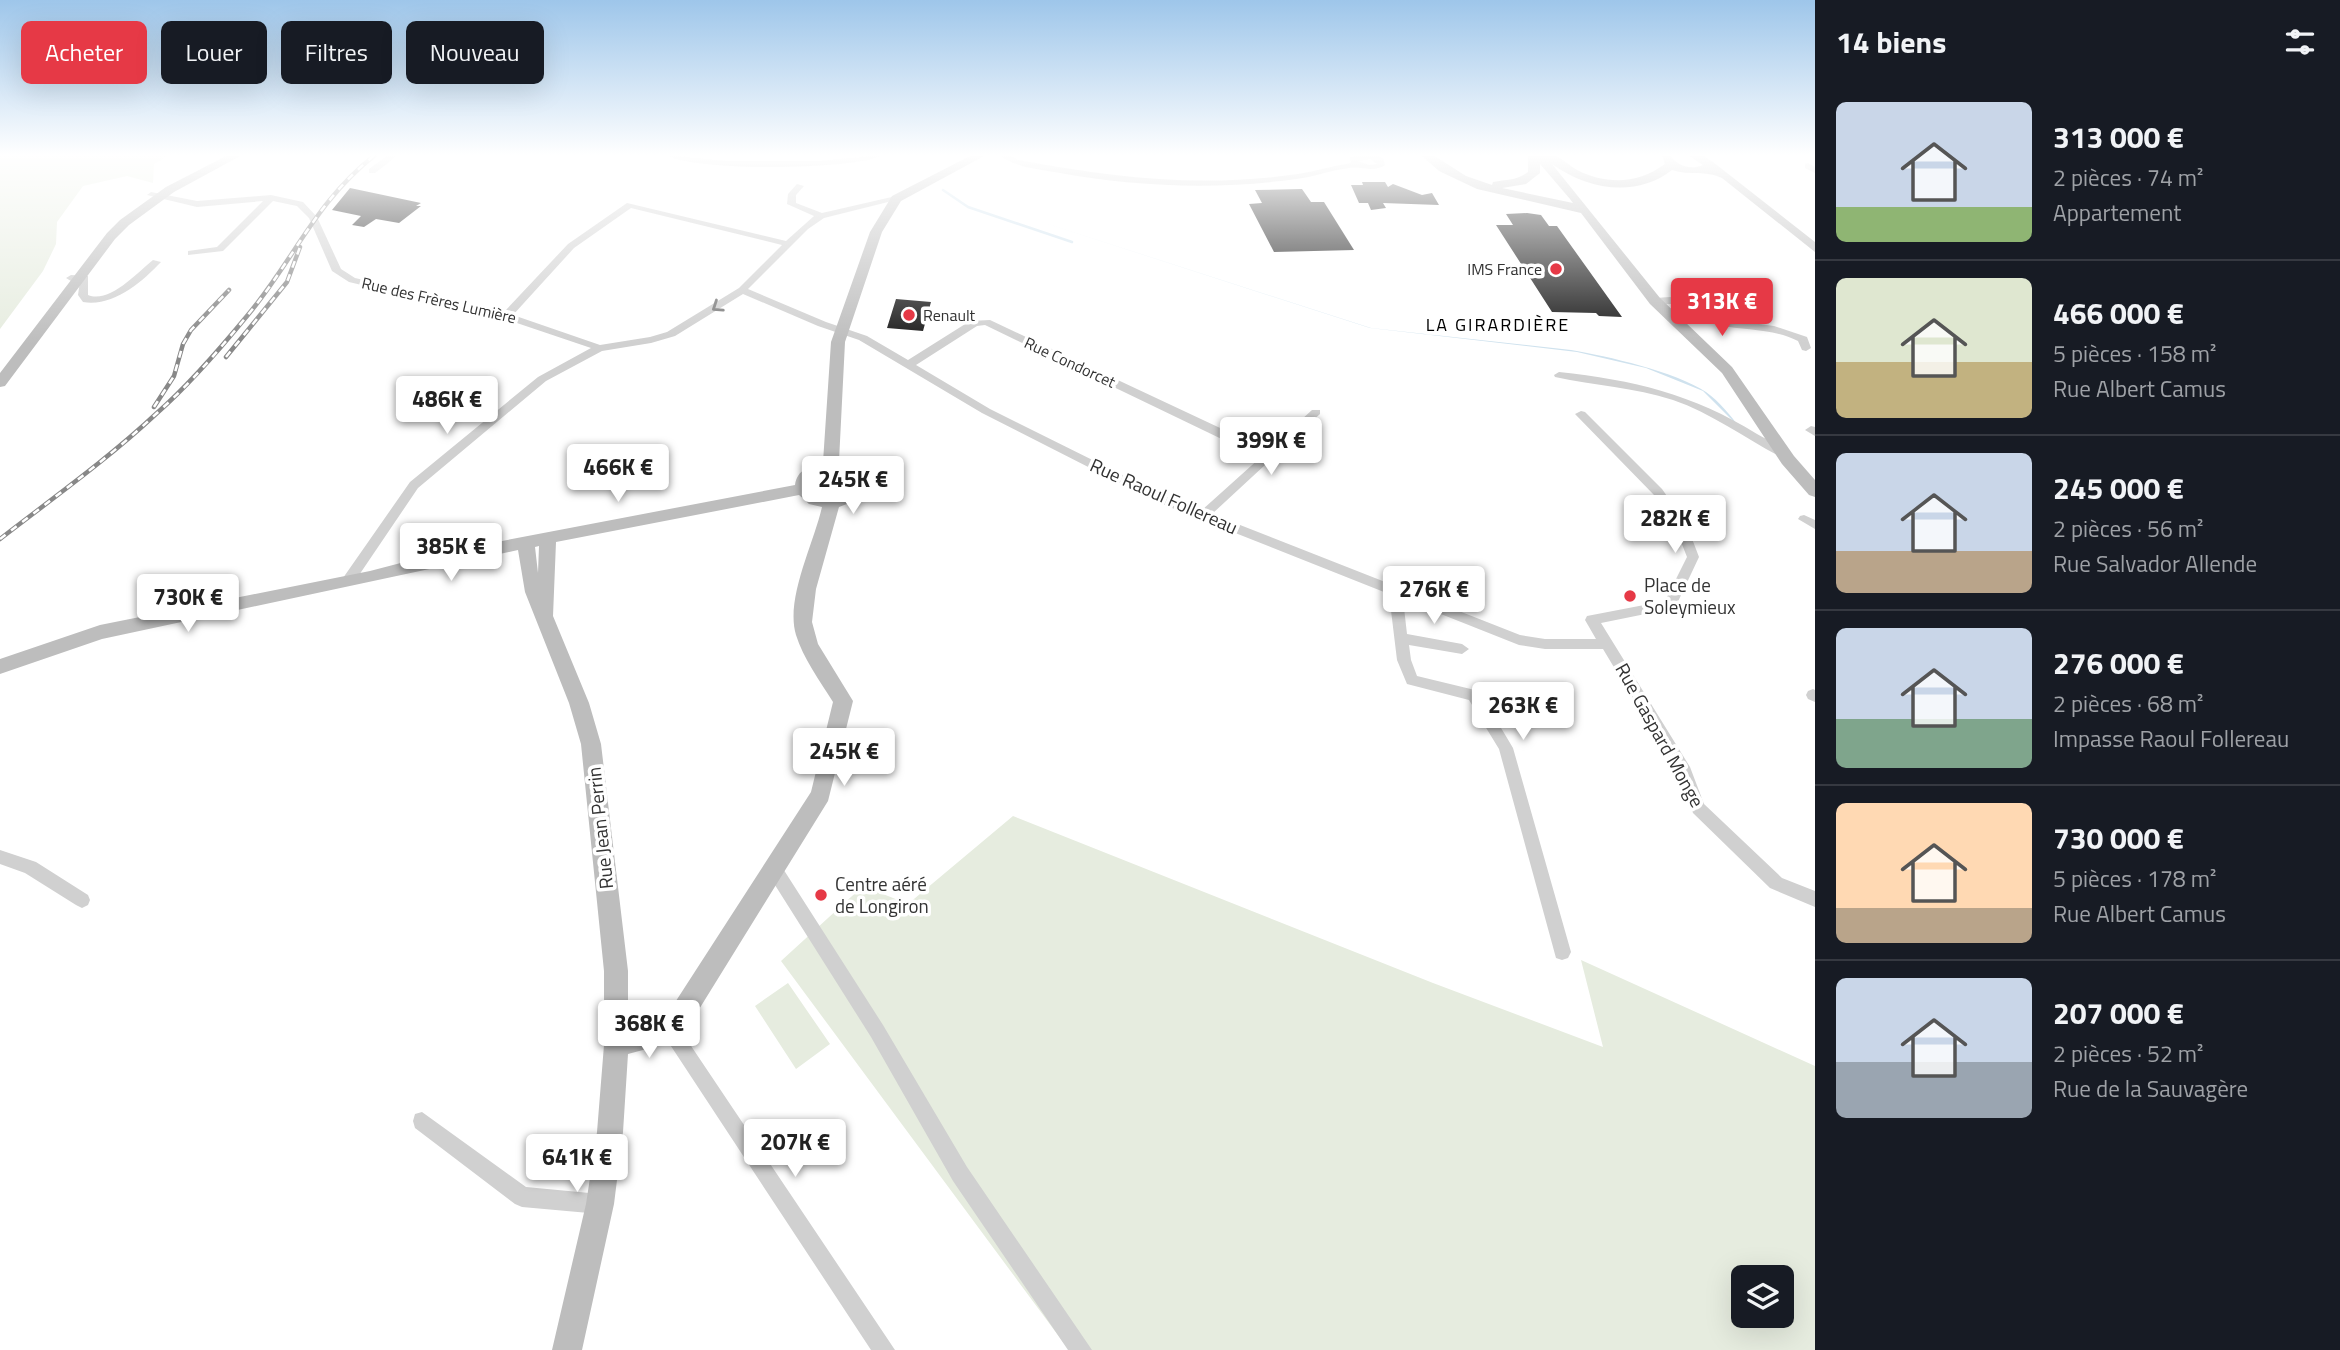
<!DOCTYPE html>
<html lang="fr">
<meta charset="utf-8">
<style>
:root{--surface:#171b24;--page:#242831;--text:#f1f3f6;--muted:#9ea1a6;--line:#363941;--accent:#e63946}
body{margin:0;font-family:"Titillium Web",sans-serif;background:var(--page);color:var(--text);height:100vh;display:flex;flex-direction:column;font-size:26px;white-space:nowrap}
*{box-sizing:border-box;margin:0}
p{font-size:23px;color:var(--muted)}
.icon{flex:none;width:38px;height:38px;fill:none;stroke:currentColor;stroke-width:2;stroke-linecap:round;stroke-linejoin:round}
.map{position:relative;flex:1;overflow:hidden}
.panel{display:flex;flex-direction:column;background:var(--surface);width:525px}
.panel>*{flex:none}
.banner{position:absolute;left:21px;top:21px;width:665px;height:63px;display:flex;gap:14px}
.buttons{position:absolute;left:1731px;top:1265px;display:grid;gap:14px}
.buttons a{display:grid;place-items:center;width:63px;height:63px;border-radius:10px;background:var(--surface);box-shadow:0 7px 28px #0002;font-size:35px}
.price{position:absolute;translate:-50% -60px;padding:0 16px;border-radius:7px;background:#fff;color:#222;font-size:23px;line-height:46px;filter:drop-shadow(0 2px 4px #0008)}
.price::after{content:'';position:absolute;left:50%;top:42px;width:21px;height:16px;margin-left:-10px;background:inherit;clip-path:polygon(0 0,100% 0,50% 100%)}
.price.active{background:var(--accent);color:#fff}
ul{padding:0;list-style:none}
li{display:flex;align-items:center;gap:21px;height:175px;padding:0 21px}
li+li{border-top:2px solid var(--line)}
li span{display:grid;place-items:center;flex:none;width:196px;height:140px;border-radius:10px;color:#555}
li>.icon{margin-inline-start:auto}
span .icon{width:84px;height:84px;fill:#fffc;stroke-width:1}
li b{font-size:30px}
h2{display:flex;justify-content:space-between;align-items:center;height:84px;padding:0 21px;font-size:30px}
.tag{padding:0 24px;border-radius:10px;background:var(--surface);box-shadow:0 7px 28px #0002;font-size:24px;line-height:63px}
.tag.active{background:var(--accent);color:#fff}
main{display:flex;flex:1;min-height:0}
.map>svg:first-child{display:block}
</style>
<main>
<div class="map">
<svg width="1815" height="1350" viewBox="0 0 1815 1350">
<rect width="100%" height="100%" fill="#fff"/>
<path fill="#e6ecdf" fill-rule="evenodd" d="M0,155H170L154,164L153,183L127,176L83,186L57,222L56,244L43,271L0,329Z
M1013,816L1433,983L1603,1047L1581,960L1815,1066V1350H1069L781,961L863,886L908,904ZM1743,1278H1782V1316H1743Z
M788,983L830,1044L796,1069L755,1006Z"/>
<path fill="#cfe2ee" d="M995,207L1371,328L1571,350C1607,356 1676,372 1706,392C1719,401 1731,416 1740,428L1703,391L1646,368L1577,352L1370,328Z"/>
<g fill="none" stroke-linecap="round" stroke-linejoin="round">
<path stroke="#cfe2ee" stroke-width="2.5" d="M943,190L968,207L1072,242"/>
</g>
<path fill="#1a1a1a" d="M1362,182H1385L1388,187L1393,184L1422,195L1432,193L1439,205L1383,203L1386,208L1371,210L1368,203H1359L1351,185H1363Z
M350,188L421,203L416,206H421L399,223L376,219L364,227L352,225L361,216L332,210Z
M1302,189L1311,202H1324L1354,250L1274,252L1249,204L1262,203L1255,190Z
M1527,213L1541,215L1549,226H1557L1622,317L1599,316L1596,313L1552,312L1496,225H1513L1506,214Z
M896,299L931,302L923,331L887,328Z"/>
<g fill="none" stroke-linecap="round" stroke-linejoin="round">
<path fill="#d0d0d0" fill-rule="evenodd" d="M388,155H398L375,173H369V169Z
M667,155L725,161H819L883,155C855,170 694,172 667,155Z
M999,155H1010L1018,160C1115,178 1200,188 1298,174C1316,171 1333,166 1351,163L1350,157C1361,155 1372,154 1383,158L1385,165C1373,173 1362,166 1349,168C1331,170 1314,177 1296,179C1217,190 1139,187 1060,173C1040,169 1016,168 999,155ZM1370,159L1377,164L1369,165L1358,161Z
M1808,163L1815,167V173L1805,168V164Z
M797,184L804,186L796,195V203L822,213L896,196L900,199L824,218L808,229L748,289L826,322L867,336L908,360L970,321L990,320L1235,435L1254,418H1262L1290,430L1312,410H1320V414L1212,514L1520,635L1545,639H1596L1585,620L1587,616L1665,601L1687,557L1674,524L1654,495L1575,414L1581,411L1585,412L1662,489L1686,523L1699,557L1675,608L1601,623L1690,767L1704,804L1782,878L1815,891V907L1770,888L1693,813L1678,774L1603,649H1545L1519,645L1403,599L1407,634L1462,644L1469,649L1462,654L1409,645L1411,660L1417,676L1479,691L1513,748L1571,952L1568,958L1562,960L1556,958L1499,749L1469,700L1407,684L1397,660L1389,594L1157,502L982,413L859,340L818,326L743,294L675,336L651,343L602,351L546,381L418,488L353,584H343L342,581L343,578L410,482L538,377L591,348L505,319L349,282L332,271L309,218L297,206L273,201L223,251L188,255V251L217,247L263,201L197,207L147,195L151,192L197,201L271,195L303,202L317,217L341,269L355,278L504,312L568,244L627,203L786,241L814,216L787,204L788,194ZM631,208L782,245L739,288L667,332L650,337L600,345L513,315L574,248ZM985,325L1232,444L1261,457L1202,510L1165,496L990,409L916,365L977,326ZM1259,425L1284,436L1267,451L1244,440Z
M153,260L161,262C141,283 113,307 83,302L78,295L80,281H71L66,278L71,275L88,276V295C109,304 137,273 153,260Z
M1670,297L1699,303L1722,319L1774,326L1807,337L1811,348L1806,351L1802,350L1798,341C1773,328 1746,331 1719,325C1707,322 1699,309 1687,305C1675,302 1659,307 1650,301L1655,298Z
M1559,372C1633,380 1693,394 1757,434C1767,440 1781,445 1789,453L1783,457L1779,456C1743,437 1711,413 1673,400C1634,387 1595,386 1555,377L1554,375Z
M1811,426L1815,427V436L1805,430Z
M1804,515L1815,520V529L1798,519L1800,516Z
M1813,689L1815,690V702L1808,699L1806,695L1808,691Z
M0,850L36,862L88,895L90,900L88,905L82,908L76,905L25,873L0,864Z
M774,862L780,864L883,1025L967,1167L1092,1350H1068L953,1181L871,1037L768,874L766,869L768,864Z
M671,1022L677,1025L895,1350H871L665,1037L662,1031L665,1025Z
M422,1112L526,1187L600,1194L607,1197L610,1204L607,1211L600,1214L522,1207L515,1204L415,1128L413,1121L415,1114Z"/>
<path fill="#bdbdbd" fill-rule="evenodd" d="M228,155H242L174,192L129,225L115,239L5,386L0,387V373L107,233L120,220L166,187Z
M972,155H986L901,201L882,232L845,342L839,461L858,470L866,486L852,502L839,507L816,589L812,622L818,644L853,701L828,801L680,1040L628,1054L623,1132L614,1204L582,1350H552L586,1204L597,1132L604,1045V971L581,744L569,703L525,592L518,550L102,639L0,674V659L100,625L370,571L439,553L795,485C797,470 810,465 823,462L831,342L870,232L892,196ZM831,470L844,474L850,485C838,498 824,501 811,488L812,480L820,473ZM799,495L809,504L822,507C814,543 785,599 796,635C803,658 820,681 833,702L811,792L663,1021L628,1029V971L601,744L589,703L553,616L556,542ZM539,546L538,573L535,547Z
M1421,155H1433L1466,176L1492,185L1493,182C1507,179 1516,181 1528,172V155C1537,155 1547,153 1554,155C1562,158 1570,166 1577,170C1607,185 1638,184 1665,164L1662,155H1670C1678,167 1691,170 1703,165L1688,155H1702L1713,162L1815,242V252L1722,178C1705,170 1691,176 1672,170C1636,198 1588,190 1552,164L1660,298L1732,367L1794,456L1815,480V497L1809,495L1782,464L1722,373L1650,304L1581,213L1477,189L1439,171ZM1540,164L1570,199L1573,203L1502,188L1526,184L1540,173Z"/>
<defs>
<path id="rail" d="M226,357L287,282L300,247
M154,407L174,376L183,344L191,330L229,290
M0,539C53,498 108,459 157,413C190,384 219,350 247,316C294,260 315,202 375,155"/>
</defs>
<use href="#rail" stroke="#888" stroke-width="4.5"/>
<use href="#rail" stroke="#fff" stroke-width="2.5" stroke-dasharray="7" stroke-linecap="butt"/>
</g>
<defs><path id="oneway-chevron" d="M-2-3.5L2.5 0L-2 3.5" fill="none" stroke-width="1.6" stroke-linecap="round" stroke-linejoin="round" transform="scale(1.75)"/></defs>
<use stroke="#7a7a7a" href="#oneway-chevron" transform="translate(717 307) rotate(146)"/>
<linearGradient id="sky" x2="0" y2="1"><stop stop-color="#9ec6ea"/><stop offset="0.45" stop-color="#fff"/><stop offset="1" stop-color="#fff" stop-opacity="0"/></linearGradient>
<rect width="1815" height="344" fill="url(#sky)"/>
<g fill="#e63946" stroke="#fff" stroke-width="2.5">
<circle cx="1556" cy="269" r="7"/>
<circle cx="909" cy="315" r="7"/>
<circle cx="1630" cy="596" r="7"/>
<circle cx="821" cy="895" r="7"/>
</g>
<g text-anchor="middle" stroke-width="7" stroke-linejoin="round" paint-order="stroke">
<g font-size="16" fill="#333" stroke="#fff" text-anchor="end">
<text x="1542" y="275">IMS France</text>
<text x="923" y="321" text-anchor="start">Renault</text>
</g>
<g font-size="16" fill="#333" stroke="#fff">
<text transform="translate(439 300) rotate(13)" y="6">Rue des Frères Lumière</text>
<text transform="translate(1070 362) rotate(25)" y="6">Rue Condorcet</text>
</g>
<g font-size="18" letter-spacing="2" fill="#000" stroke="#fff">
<text x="1498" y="331">LA GIRARDIÈRE</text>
</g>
<g font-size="19" fill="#333" stroke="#fff">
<text transform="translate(1164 496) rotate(24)" y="7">Rue Raoul Follereau</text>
<text transform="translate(1660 735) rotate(61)" y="7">Rue Gaspard Monge</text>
<text transform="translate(600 828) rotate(-96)" y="7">Rue Jean Perrin</text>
</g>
<g font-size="19" fill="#333" stroke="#fff" text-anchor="start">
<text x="1644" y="592">Place de<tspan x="1644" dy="22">Soleymieux</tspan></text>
<text x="835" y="891">Centre aéré<tspan x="835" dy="22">de Longiron</tspan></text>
</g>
</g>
</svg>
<div class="buttons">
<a><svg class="icon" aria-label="layers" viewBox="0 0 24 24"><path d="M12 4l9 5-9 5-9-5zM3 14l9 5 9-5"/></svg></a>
</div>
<b class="price active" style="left:1722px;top:338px">313K €</b>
<b class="price" style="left:447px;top:436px">486K €</b>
<b class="price" style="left:1271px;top:477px">399K €</b>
<b class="price" style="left:618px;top:504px">466K €</b>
<b class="price" style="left:853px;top:516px">245K €</b>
<b class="price" style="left:1675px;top:555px">282K €</b>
<b class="price" style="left:451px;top:583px">385K €</b>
<b class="price" style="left:1434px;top:626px">276K €</b>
<b class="price" style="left:188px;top:634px">730K €</b>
<b class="price" style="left:1523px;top:742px">263K €</b>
<b class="price" style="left:844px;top:788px">245K €</b>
<b class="price" style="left:649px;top:1060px">368K €</b>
<b class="price" style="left:795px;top:1179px">207K €</b>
<b class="price" style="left:577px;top:1194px">641K €</b>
<div class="banner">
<a class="tag active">Acheter</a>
<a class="tag">Louer</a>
<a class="tag">Filtres</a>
<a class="tag">Nouveau</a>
</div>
</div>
<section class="panel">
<h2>14 biens<svg class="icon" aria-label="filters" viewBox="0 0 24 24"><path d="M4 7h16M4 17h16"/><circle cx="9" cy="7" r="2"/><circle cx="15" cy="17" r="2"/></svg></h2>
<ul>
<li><span style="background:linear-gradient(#c9d6e8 75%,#8fb573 0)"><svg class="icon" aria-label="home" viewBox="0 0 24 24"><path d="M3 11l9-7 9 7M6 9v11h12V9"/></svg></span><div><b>313 000 €</b><p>2 pièces · 74 m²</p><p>Appartement</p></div></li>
<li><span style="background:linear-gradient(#dfe7d0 60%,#c2b280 0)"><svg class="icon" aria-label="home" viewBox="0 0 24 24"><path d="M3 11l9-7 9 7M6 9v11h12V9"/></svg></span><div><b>466 000 €</b><p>5 pièces · 158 m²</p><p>Rue Albert Camus</p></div></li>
<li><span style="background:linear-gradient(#c9d6e8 70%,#b9a48a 0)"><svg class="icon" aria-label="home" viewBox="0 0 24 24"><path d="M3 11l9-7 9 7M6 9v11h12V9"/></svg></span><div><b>245 000 €</b><p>2 pièces · 56 m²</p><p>Rue Salvador Allende</p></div></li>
<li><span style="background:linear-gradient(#c9d6e8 65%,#7fa58c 0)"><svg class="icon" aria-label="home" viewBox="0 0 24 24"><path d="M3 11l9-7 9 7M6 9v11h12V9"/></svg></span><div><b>276 000 €</b><p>2 pièces · 68 m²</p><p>Impasse Raoul Follereau</p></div></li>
<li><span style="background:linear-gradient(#ffd9b3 75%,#b9a48a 0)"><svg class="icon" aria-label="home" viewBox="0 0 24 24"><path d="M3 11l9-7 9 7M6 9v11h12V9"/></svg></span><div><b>730 000 €</b><p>5 pièces · 178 m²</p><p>Rue Albert Camus</p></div></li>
<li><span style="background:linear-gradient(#c9d6e8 60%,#9aa5b1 0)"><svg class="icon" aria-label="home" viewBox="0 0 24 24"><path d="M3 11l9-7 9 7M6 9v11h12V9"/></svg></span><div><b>207 000 €</b><p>2 pièces · 52 m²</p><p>Rue de la Sauvagère</p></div></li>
</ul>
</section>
</main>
